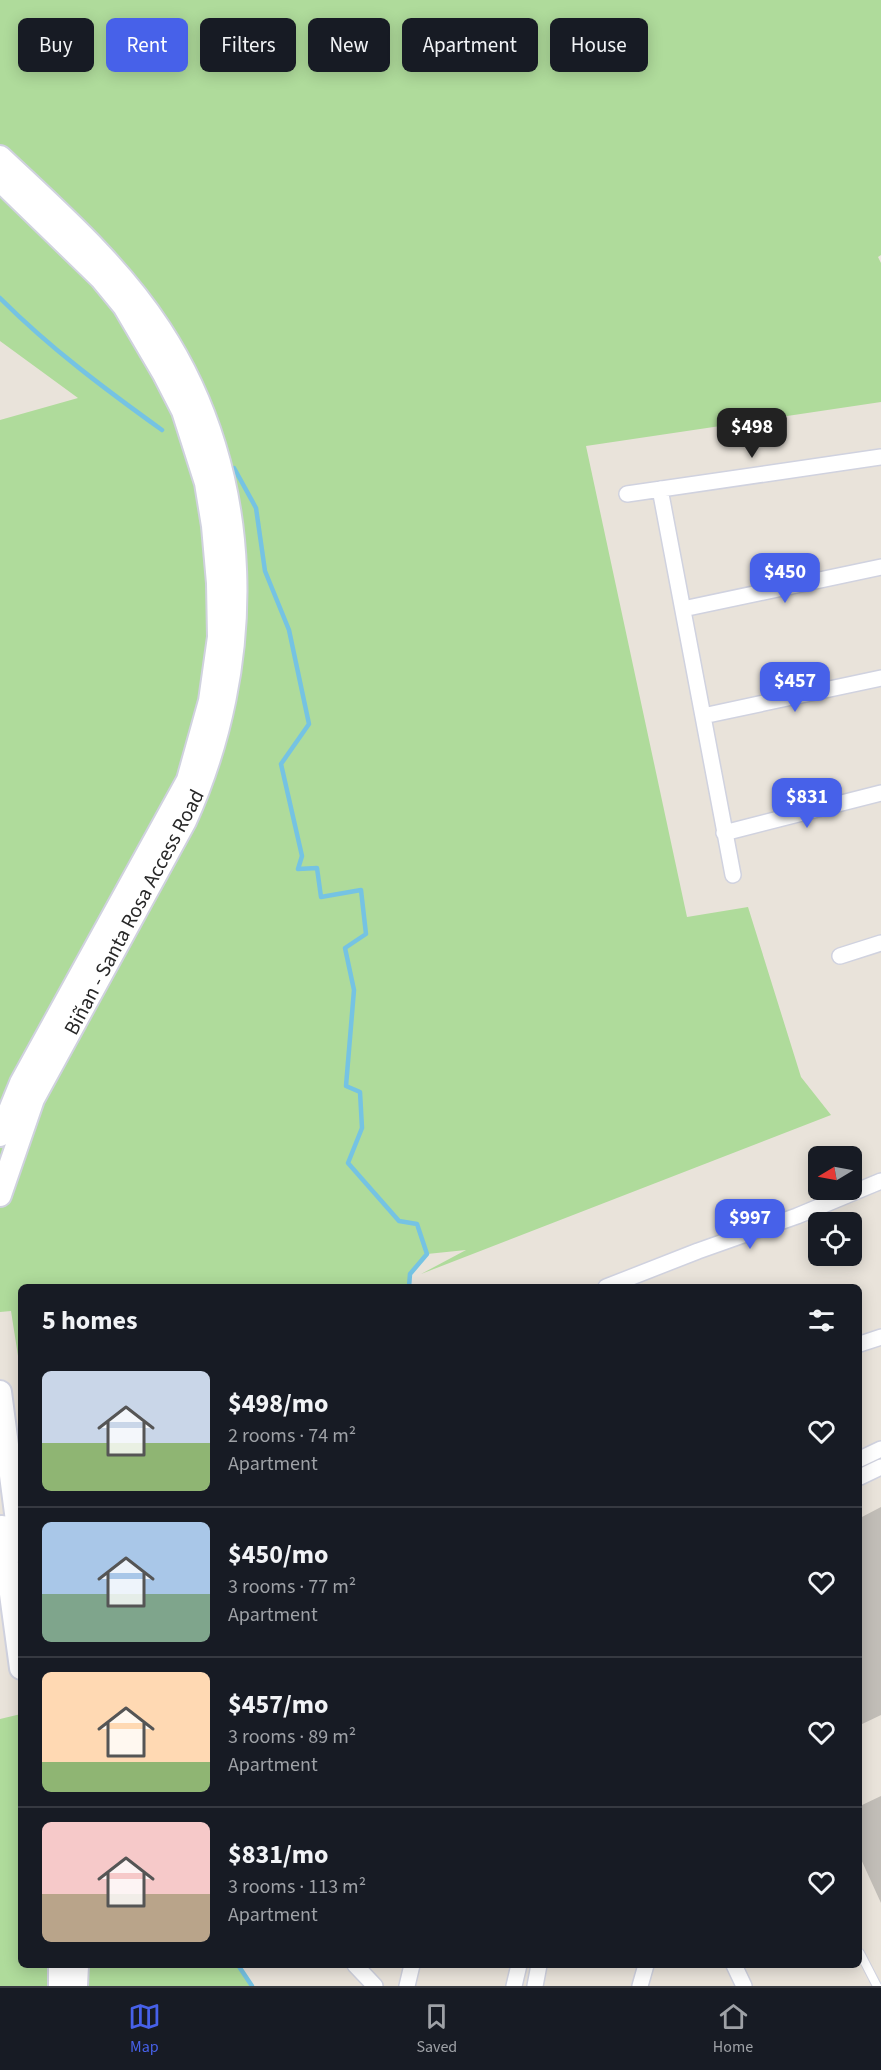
<!DOCTYPE html>
<meta charset="utf-8">
<style>
:root{--surface:#171b24;--page:#20242c;--text:#f1f3f6;--muted:#9ea1a6;--line:#363941;--accent:#4761e9}
body{margin:0;font-family:"Source Sans 3",sans-serif;background:var(--page);color:var(--text);height:100vh;display:flex;flex-direction:column;font-size:22px;white-space:nowrap}
*{box-sizing:border-box;margin:0}
p{font-size:20px;color:var(--muted)}
.icon{flex:none;width:33px;height:33px;fill:none;stroke:currentColor;stroke-width:2;stroke-linecap:round;stroke-linejoin:round}
.map{position:relative;flex:1;overflow:hidden}
.side{position:absolute;left:18px;top:1284px;width:844px;height:684px;display:flex;flex-direction:column;background:var(--surface);border-radius:9px;box-shadow:0 3px 15px #0003}
.side>*{flex:none}
.banner{position:absolute;left:18px;top:18px;width:846px;height:54px;display:flex;gap:12px}
.needle{width:39px;rotate:260deg}
.tools{position:absolute;left:808px;top:1146px;display:grid;gap:12px}
.tools a{display:grid;place-items:center;width:54px;height:54px;border-radius:9px;background:var(--surface);box-shadow:0 3px 15px #0003;font-size:30px}
.price{position:absolute;translate:-50% -51px;padding:0 14px;border-radius:12px;background:var(--accent);color:#fff;font-size:20px;line-height:39px;filter:drop-shadow(0 2px 3px #0008)}
.price::after{content:'';position:absolute;left:50%;top:36px;width:18px;height:14px;margin-left:-9px;background:inherit;clip-path:polygon(0 0,100% 0,50% 100%)}
.price.on{background:#222;color:#fff}
ul{padding:0;list-style:none}
li{display:flex;align-items:center;gap:18px;height:150px;padding:0 24px}
li+li{border-top:2px solid var(--line)}
li span{display:grid;place-items:center;flex:none;width:168px;height:120px;border-radius:9px;color:#555}
li>.icon{margin-inline-start:auto}
span .icon{width:72px;height:72px;fill:#fffc;stroke-width:1}
li b{font-size:26px}
h2{display:flex;justify-content:space-between;align-items:center;height:72px;padding:0 24px;font-size:26px}
.pill{padding:0 21px;border-radius:9px;background:var(--surface);box-shadow:0 3px 15px #0003;font-size:21px;line-height:54px}
.pill.on{background:var(--accent);color:#fff}
.tab-bar{display:flex;justify-content:space-around;align-items:center;height:84px;border-top:2px solid var(--line);background:var(--surface);font-size:16px;color:var(--muted)}
.tab-bar a{display:grid;justify-items:center;gap:3px}
.tab-bar .on{color:var(--accent)}
.map>svg:first-child{display:block}
</style>
<div class="map">
<svg width="881" height="1986" viewBox="0 0 881 1986">
<rect width="100%" height="100%" fill="#e9e3da"/>
<path fill="#afdb9b" d="M0,0H881V255L878,257L881,263V402L586,446L687,917L748,907L801,1077L831,1115L421,1274L466,1250L427,1254L410,1274L409,1287H21V1375L11,1311L0,1312V420L78,398L0,341Z
M21,1714V1965H238L252,1986H0V1719Z"/>
<g fill="none" stroke-linecap="round" stroke-linejoin="round">
<path stroke="#75c3e3" stroke-width="4.5" d="M0,298C50,348 105,389 162,430
M234,468L256,508L265,571L289,630L309,724L281,764L302,856L298,869L317,868L321,897L361,890L366,934L345,948L354,990L346,1086L360,1092L362,1128L348,1163L399,1221L417,1224L427,1254L410,1274L409,1287
M238,1965L252,1986"/>
</g>
<path fill="#c1bdb7" d="M881,1507V1715L860,1725V1518Z
M881,1796V1903L860,1857V1806Z"/>
<g fill="none" stroke-linecap="round" stroke-linejoin="round">
<defs>
<path id="service" d="M860,1953L877,1986"/>
<path id="minor" d="M660,489L733,875
M627,494L881,457
M683,609L881,567
M703,716L881,678
M724,833L881,793
M840,956L881,943
M606,1287L698,1251L797,1216L881,1181
M860,1344L881,1337
M860,1459L881,1449
M860,1477L881,1467
M355,1965L375,1986
M734,1965L744,1986
M407,1986L412,1965
M514,1986L519,1965
M535,1986L539,1965
M640,1986L646,1965"/>
<path id="secondary" d="M0,157C57,211 117,263 160,329C256,476 256,665 185,821L33,1099L0,1195
M0,180L101,278L124,306L164,374L183,411L206,483L213,526L218,583L219,637L210,701L188,780L21,1083L0,1135
M0,1392L21,1551
M2,1527L21,1668
M60,1986V1965
M76,1986L77,1965"/>
</defs>
<use href="#service" stroke="#d0d2df" stroke-width="10"/>
<use href="#minor" stroke="#d0d2df" stroke-width="18"/>
<use href="#secondary" stroke="#d0d2df" stroke-width="26"/>
<use href="#service" stroke="#fff" stroke-width="8"/>
<use href="#minor" stroke="#fff" stroke-width="15"/>
<use href="#secondary" stroke="#fff" stroke-width="22"/>
</g>
<g text-anchor="middle" stroke-width="4.5" stroke-linejoin="round" paint-order="stroke">
<g font-size="21" fill="#272727" stroke="#fff">
<text transform="translate(134 912) rotate(-62)" y="7">Biñan - Santa Rosa Access Road</text>
</g>
</g>
</svg>
<div class="tools">
<a><svg class="needle" viewBox="-14 -14 28 28"><path d="M0-13l5 13h-10z" fill="#e53935"/><path d="M0 13l5-13h-10z" fill="#9ea1a6"/></svg></a>
<a><svg class="icon" aria-label="locate" viewBox="0 0 24 24"><circle cx="12" cy="12" r="6"/><path d="M12 2v4M12 18v4M2 12h4M18 12h4"/></svg></a>
</div>
<b class="price on" style="left:752px;top:459px">$498</b>
<b class="price" style="left:785px;top:604px">$450</b>
<b class="price" style="left:795px;top:713px">$457</b>
<b class="price" style="left:807px;top:829px">$831</b>
<b class="price" style="left:750px;top:1250px">$997</b>
<div class="banner">
<a class="pill">Buy</a>
<a class="pill on">Rent</a>
<a class="pill">Filters</a>
<a class="pill">New</a>
<a class="pill">Apartment</a>
<a class="pill">House</a>
</div>
<section class="side">
<h2>5 homes<svg class="icon" aria-label="filters" viewBox="0 0 24 24"><path d="M4 7h16M4 17h16"/><circle cx="9" cy="7" r="2"/><circle cx="15" cy="17" r="2"/></svg></h2>
<ul>
<li><span style="background:linear-gradient(#c9d6e8 60%,#8fb573 0)"><svg class="icon" aria-label="home" viewBox="0 0 24 24"><path d="M3 11l9-7 9 7M6 9v11h12V9"/></svg></span><div><b>$498/mo</b><p>2 rooms · 74 m²</p><p>Apartment</p></div><svg class="icon" aria-label="heart" viewBox="0 0 24 24"><path d="M12 20l-8-8c-3-5 5-10 8-4 3-6 11-1 8 4z"/></svg></li>
<li><span style="background:linear-gradient(#a9c7e8 60%,#7fa58c 0)"><svg class="icon" aria-label="home" viewBox="0 0 24 24"><path d="M3 11l9-7 9 7M6 9v11h12V9"/></svg></span><div><b>$450/mo</b><p>3 rooms · 77 m²</p><p>Apartment</p></div><svg class="icon" aria-label="heart" viewBox="0 0 24 24"><path d="M12 20l-8-8c-3-5 5-10 8-4 3-6 11-1 8 4z"/></svg></li>
<li><span style="background:linear-gradient(#ffd9b3 75%,#8fb573 0)"><svg class="icon" aria-label="home" viewBox="0 0 24 24"><path d="M3 11l9-7 9 7M6 9v11h12V9"/></svg></span><div><b>$457/mo</b><p>3 rooms · 89 m²</p><p>Apartment</p></div><svg class="icon" aria-label="heart" viewBox="0 0 24 24"><path d="M12 20l-8-8c-3-5 5-10 8-4 3-6 11-1 8 4z"/></svg></li>
<li><span style="background:linear-gradient(#f6c9c9 60%,#b9a48a 0)"><svg class="icon" aria-label="home" viewBox="0 0 24 24"><path d="M3 11l9-7 9 7M6 9v11h12V9"/></svg></span><div><b>$831/mo</b><p>3 rooms · 113 m²</p><p>Apartment</p></div><svg class="icon" aria-label="heart" viewBox="0 0 24 24"><path d="M12 20l-8-8c-3-5 5-10 8-4 3-6 11-1 8 4z"/></svg></li>
</ul>
</section>
</div>
<nav class="tab-bar">
<a class="on"><svg class="icon" aria-label="map" viewBox="0 0 24 24"><path d="M3 6l6-2 6 2 6-2v14l-6 2-6-2-6 2zM9 4v14M15 6v14"/></svg>Map</a>
<a><svg class="icon" aria-label="saved" viewBox="0 0 24 24"><path d="M7 4h10v16l-5-4-5 4z"/></svg>Saved</a>
<a><svg class="icon" aria-label="home" viewBox="0 0 24 24"><path d="M3 11l9-7 9 7M6 9v11h12V9"/></svg>Home</a>
</nav>
